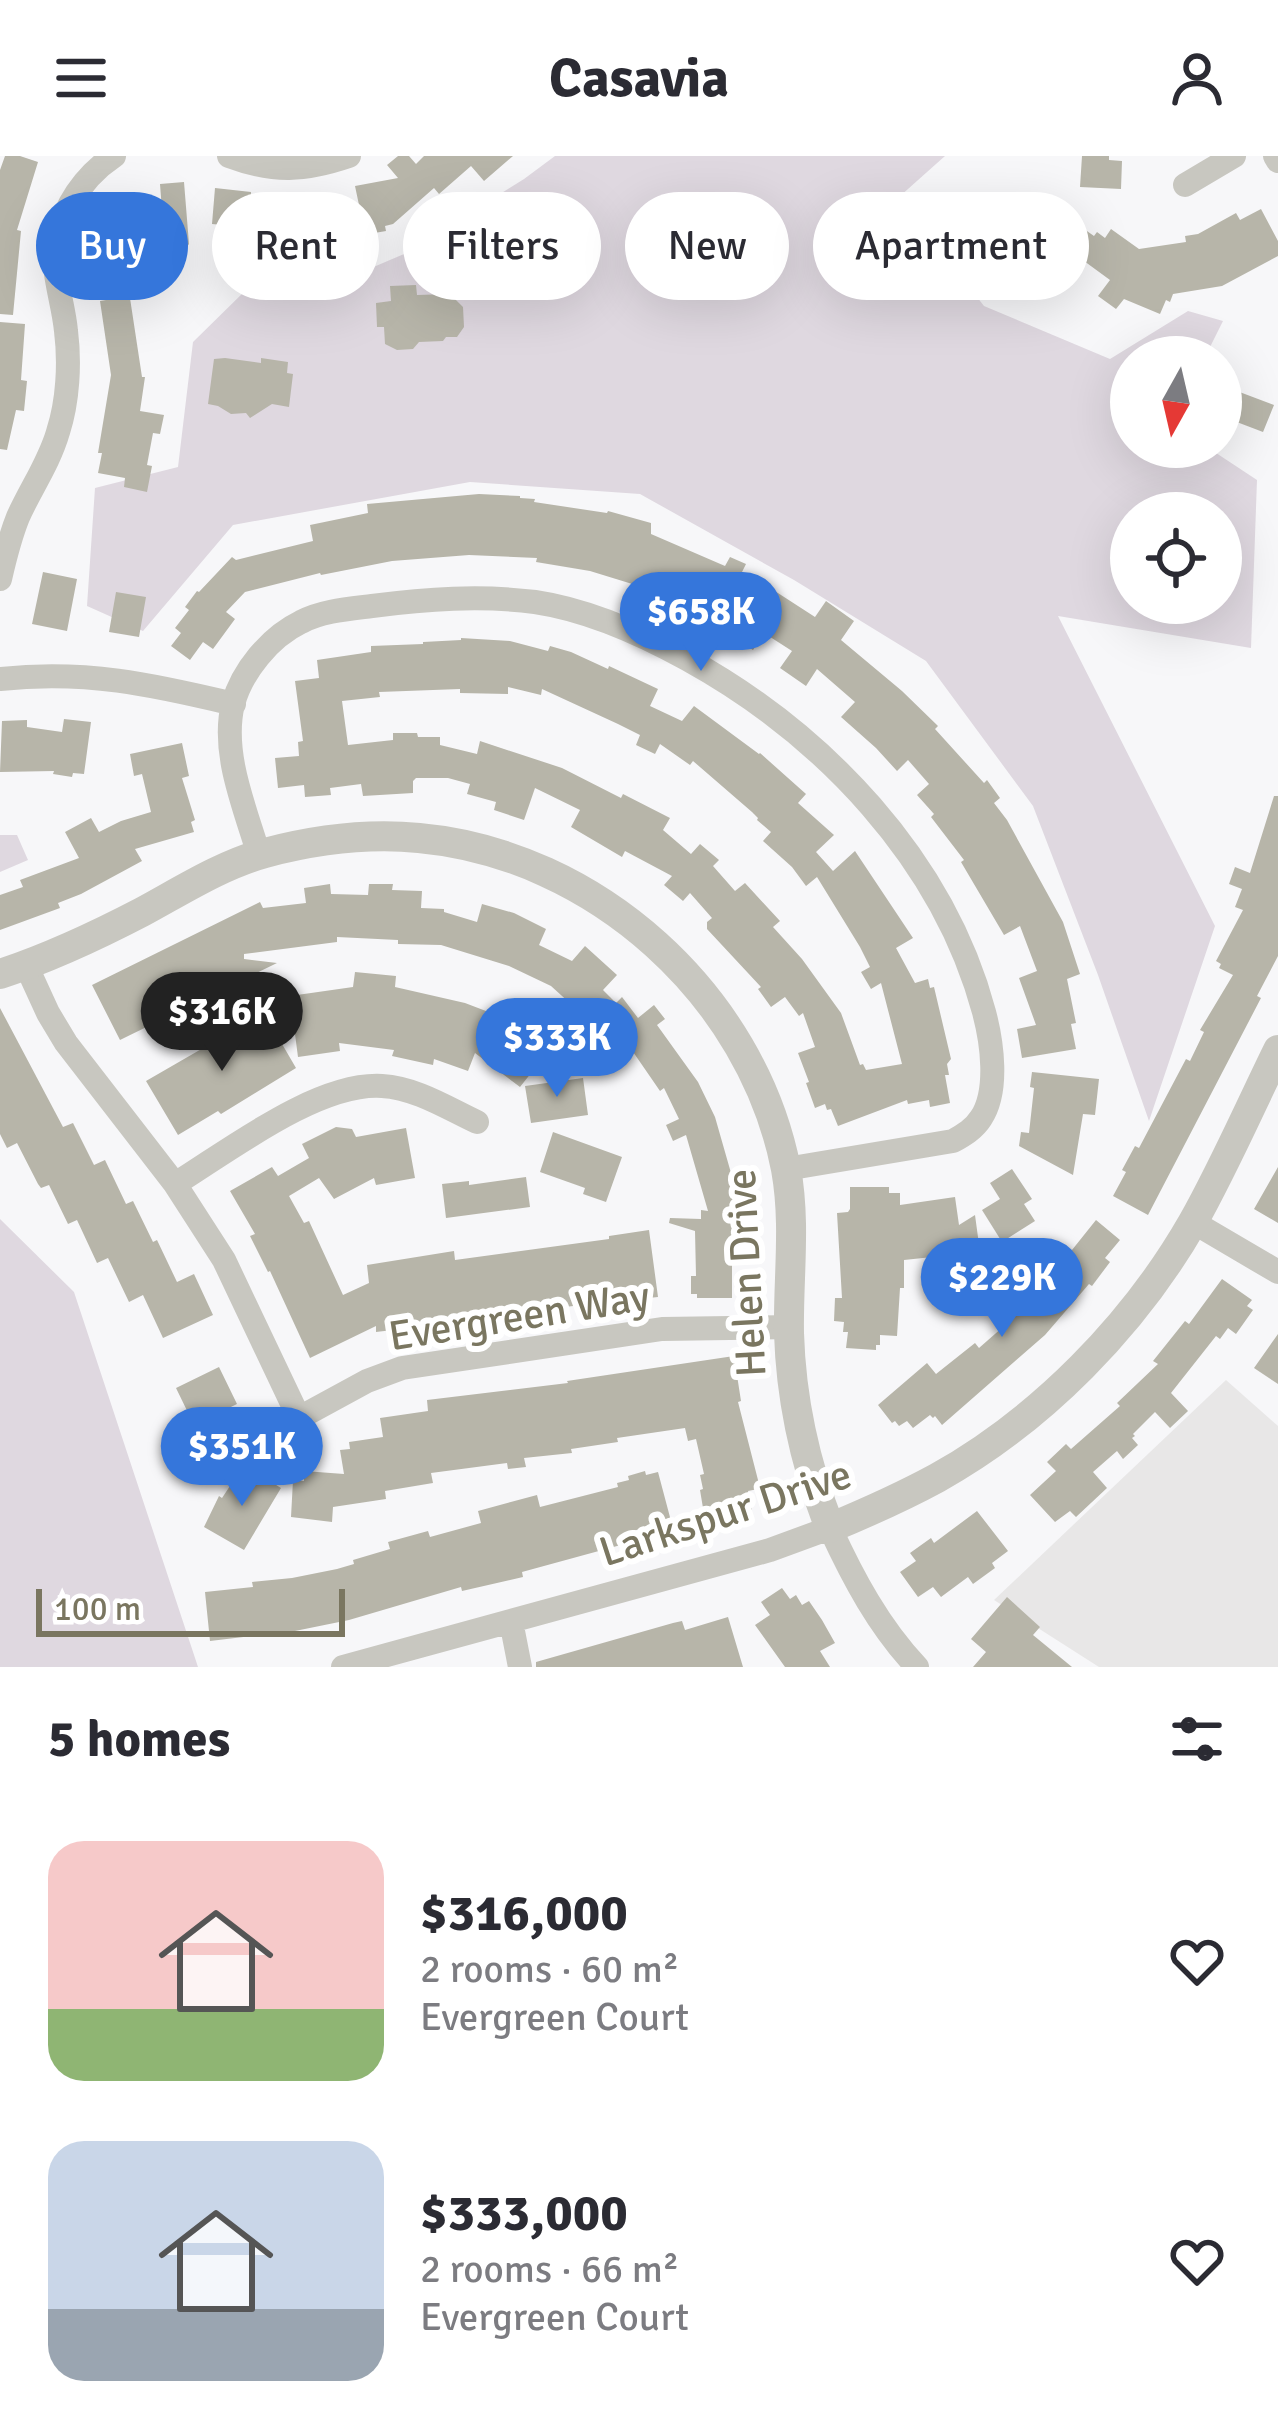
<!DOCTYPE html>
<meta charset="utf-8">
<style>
:root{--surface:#fff;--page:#f2f2f3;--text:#2b2b33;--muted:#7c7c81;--accent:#3576db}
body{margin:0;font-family:Signika,sans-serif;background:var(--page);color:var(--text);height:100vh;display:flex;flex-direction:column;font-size:45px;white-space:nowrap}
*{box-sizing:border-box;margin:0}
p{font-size:39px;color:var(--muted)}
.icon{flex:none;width:66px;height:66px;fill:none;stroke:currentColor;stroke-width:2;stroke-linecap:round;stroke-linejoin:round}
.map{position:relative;height:1511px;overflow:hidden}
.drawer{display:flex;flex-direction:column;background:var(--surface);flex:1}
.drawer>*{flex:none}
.guide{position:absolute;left:36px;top:36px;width:1206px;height:108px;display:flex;gap:24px}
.needle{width:78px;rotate:188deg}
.buttons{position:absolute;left:1110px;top:180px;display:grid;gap:24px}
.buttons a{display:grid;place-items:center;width:132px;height:132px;border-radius:50%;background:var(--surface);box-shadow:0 12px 48px #0002;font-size:60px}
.scale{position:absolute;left:36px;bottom:30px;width:309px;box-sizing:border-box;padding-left:12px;border:6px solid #7a7660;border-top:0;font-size:33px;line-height:42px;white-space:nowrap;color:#7a7660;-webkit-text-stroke:9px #fff;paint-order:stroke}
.price{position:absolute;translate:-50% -102px;padding:0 27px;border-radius:42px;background:var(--accent);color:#fff;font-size:39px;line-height:78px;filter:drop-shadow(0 3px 6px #0008)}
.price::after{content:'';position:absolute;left:50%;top:72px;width:36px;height:27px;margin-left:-18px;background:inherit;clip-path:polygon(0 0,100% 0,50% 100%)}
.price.current{background:#222;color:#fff}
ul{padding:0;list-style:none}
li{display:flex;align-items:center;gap:36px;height:300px;padding:0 48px}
li span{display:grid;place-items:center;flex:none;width:336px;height:240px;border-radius:36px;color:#555}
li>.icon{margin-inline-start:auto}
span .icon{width:144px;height:144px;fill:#fffc;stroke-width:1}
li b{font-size:51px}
h2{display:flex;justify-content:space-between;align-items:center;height:144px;padding:0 48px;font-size:51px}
.tag{padding:0 42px;border-radius:54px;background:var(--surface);box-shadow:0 12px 48px #0002;font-size:42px;line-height:108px}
.tag.current{background:var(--accent);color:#fff}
header{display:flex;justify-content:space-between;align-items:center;height:156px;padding:0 48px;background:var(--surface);font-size:54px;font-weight:700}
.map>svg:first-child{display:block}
</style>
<header><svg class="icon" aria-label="menu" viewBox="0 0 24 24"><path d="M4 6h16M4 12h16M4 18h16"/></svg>Casavia<svg class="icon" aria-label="person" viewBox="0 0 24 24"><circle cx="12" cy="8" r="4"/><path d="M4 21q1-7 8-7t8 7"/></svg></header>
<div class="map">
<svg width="1278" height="1511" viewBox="0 0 1278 1511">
<rect width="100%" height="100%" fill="#f7f7f9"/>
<path fill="#e8e7e7" d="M1226,1224L1278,1270V1511H1099L994,1444Z"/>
<path fill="#dfd8e0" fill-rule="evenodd" d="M555,0H945L899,41L984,150L1110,203L1188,155L1223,165L1205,201H1131V291H1207L1257,324L1251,492L1058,460L1215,770L1149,965L1098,819L1033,650L926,505L794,424L640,338L470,326L233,369L143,475L87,450L95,332L178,311L193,186L248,132L322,133L404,98L524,23ZM1131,357H1221V447H1131Z
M0,679H17L28,704L0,716Z
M0,1063L74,1136L198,1511H0Z"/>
<path fill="#b7b5a9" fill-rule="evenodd" d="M5,0H20L38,6L17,74L21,75L13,159L0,158V14Z
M398,0H409L416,8L424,0H513L484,25L471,10L439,38L434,32L393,68L385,70L386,75L329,85L331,96L313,99L311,90L278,96L274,74L212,68L215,32L251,36V39L266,40L265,46L293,41L297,60L359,49L355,30L398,22L387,9Z
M1082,0H1109V4L1122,5L1121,33L1080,31Z
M184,26L189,88L179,102L154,83L152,86L122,64L134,47L138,50L145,41L162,54L160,28Z
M1261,53L1278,85V100L1222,130L1173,138L1170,146L1166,144L1160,158L1124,143L1116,153L1098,140L1110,124L1069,94L1084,73L1094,80L1097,76L1105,82L1111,73L1139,93L1186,86L1185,80L1198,78L1236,57L1240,64Z
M128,129L142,221H145L140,255L164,259L160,278L153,277L147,309L152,310L147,336L124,331L125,322L98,317L102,297H98L111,219L100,145L112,143L111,132Z
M416,129L417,139L450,138L463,151L464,171L457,181H446L443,185L419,186L413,193L397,194L385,188L384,171H377L376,147L391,145L390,130Z
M0,166L25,168L21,224L27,225L24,255L16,254L7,294L0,293Z
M225,202L261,207V202L288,206L287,217L293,218L289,251L272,248L250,262L246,257L231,258L218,250L208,248L214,203Z
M1221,229L1274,249L1263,276L1221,260Z
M479,338L520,340V342L535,343L534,346L607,357L608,355L651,367V378L725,410L730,401L746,408L741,418L764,428L815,461L826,445L854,465L841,484L902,535L938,570L935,573L984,627L987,624L1000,642L994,647L1007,664L1063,766L1080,818L1067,823L1076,867L1071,868L1076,893L1022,902L1017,873L1036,869L1019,822L1037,815L1020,770L1004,779L961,706L964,704L931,661L934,658L917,639L929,628L908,604L897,615L876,592L841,561L855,546L817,513L806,530L780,512L792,495L764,477L753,494L734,482L736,479L688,457L690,452L641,433L642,431L590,415L536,406L537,402L469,399L392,405L321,419L320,417L245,436L226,456L235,463L213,493L203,486L190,504L171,490L181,477L175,472L189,454L185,451L197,435L199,436L232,401L236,404L313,385L310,369L368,357L367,348Z
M43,416L77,423L67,475L32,468Z
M116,436L146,441L139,481L109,476Z
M461,482L510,485L548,495L550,490L571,496L608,513L609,510L658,533L650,550L682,565L694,550L759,598L760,597L806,638L798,647L834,679L816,696L833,715L855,695L913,782L896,792L915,827L928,823L930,832L934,831L951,903L947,908L949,919H945L950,947L930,951L929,944L908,948L907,944L838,970L831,953L827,954L825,948L815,952L806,927L809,926L798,897L815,891L803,857L799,860L785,841L771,851L758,833L761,831L707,773V766L712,762L690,737L683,745L664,729L672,720L625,695L622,701L571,671L580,654L535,632L524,664L494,654L496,646L467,638L470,628L448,622H416L413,625V637L363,640L361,628L330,632L331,639L305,641L304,629L278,632L275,602L299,600L298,586L303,585L295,525L319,522L317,504L371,496V490L423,488V486L461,484ZM508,531L541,539L542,533L618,568L640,579L636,589L655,598L660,588L690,609L693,605L752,656L758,662L757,664L771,676L763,685L792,711L806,730L817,721L860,791L870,811L861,816L871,833L881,827L902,908L866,914L863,908L860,909L841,857L802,803L773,771L780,765L745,727L735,735L713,710L719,704L700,688L691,698L663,674L670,662L623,638L621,642L562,612L480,585L477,598L440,589V581H418L417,577H393V584L348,589L342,545L380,541L379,536L460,533V537L508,538Z
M64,563L91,566L84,618L73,617L72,621L53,618L54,615L0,616L2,565L27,564V571L62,576Z
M182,587L189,620L182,622L195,664L191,666L194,676L135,693L142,705L81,738L58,747L60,752L0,774V739L23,731L20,724L79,702L65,676L91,662L99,676L121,665L151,656L142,618L134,620L130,598Z
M1274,640H1278V800L1257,840L1261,842L1148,1059L1113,1040L1126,1016L1122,1014L1135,990L1139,992L1186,903L1190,905L1204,876L1200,874L1233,819L1219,812L1221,808L1216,805L1243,754L1235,751L1242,733L1229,728L1235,711L1250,717Z
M330,728L331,738L368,739L369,728H393L392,734L422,735L421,752L444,753V756L477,766L482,748L514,757L546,773L539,789L572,805L585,790L617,819L603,834L616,847L622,841L638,862L654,849L665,863L657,869L698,926L715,961L737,1038V1086H732V1142H697V1138H691V1120H696L695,1075L669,1067L670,1062L701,1063V1054L708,1055L686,979L673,985L666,969L679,963L664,932L660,935L629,890L622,895L614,884L606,890L583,859L551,830L509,810L441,789L398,788V784L337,781V786L244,798V803L277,807L120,884L92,829L260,746L263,752L306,747L304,732Z
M355,816L396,820L395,831L465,847L499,860L547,897L520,931L475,897L468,915L434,903L433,909L392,900L394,894L339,887L340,895L298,901L290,840L353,831Z
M0,852L63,971L73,967L94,1009L105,1004L126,1048L133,1045L153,1086L157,1084L177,1126L194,1118L213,1159L163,1182L143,1139L129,1146L108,1102L97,1107L77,1064L68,1068L49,1029L41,1032L38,1028L17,987L7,992L0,978Z
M264,857L296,912L221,958L218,955L178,979L146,925Z
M1032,916L1099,923L1095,959L1083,958L1073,1019L1019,990L1021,976L1029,977L1034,932L1030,931Z
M583,922L588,959L531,967L525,930Z
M336,971L352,973L356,981L406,972L415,1022L376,1029L374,1022L334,1043L319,1022L289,1040L304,1067L309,1065L343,1139L369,1127L367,1109L454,1095L455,1104L609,1083V1080L649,1074L658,1141L564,1151L475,1165L474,1157L418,1166V1171L376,1176V1170L310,1202L270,1115L268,1116L250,1080L255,1078L230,1035L272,1011L278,1020L309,1002L302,988Z
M553,976L622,1001L606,1046L583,1038L585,1032L540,1016Z
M1278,1011V1067L1254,1053Z
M1012,1013L1032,1043L1024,1048L1035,1065L1002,1086L982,1054L1000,1043L990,1027Z
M526,1021L530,1051L446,1062L442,1028L469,1025V1029Z
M850,1031H889V1037H900V1049L955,1041L959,1069L975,1059L980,1096L904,1104V1132H900L897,1180L880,1179V1189H876V1194L846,1192L848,1176H843L844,1166L834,1165L835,1142H842L837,1057L848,1056L850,1053Z
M1096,1064L1120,1084L1105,1102L1110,1106L1092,1130L1089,1128L1045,1179L942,1269L935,1260L933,1262L930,1259L913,1272L907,1265L899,1270L895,1265L892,1267L878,1249L927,1207L936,1218L975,1187L979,1192L1028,1149Z
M1222,1123L1252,1144L1247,1150L1253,1154L1236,1178L1228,1172L1220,1183L1216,1180L1171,1237L1188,1255L1170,1272L1155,1256L1133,1278L1135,1280L1132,1282L1138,1289L1123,1303L1117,1295L1093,1316L1107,1332L1076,1361L1070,1355L1055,1366L1030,1339L1056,1315L1047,1306L1066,1288L1071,1293L1120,1250L1117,1247L1158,1208L1153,1205L1185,1165L1189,1168Z
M1278,1178V1228L1254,1212Z
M734,1200L741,1245L738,1246L758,1324V1333L748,1335L752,1355L705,1364L700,1334L703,1333L700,1319L704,1318L696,1283L688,1285L685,1272L617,1282L618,1286L571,1293L572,1297L524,1302L526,1311L508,1313L507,1307L431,1317L433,1327L385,1335L386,1343L333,1351L332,1366L291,1361L293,1324L304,1325V1315L344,1318L340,1294L350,1293L349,1286L383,1281L380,1262L428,1255L427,1244L568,1227L567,1225Z
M219,1211L237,1248L194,1269L176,1232Z
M240,1315L251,1322L255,1316L281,1332L244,1394L204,1371L219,1340L222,1342Z
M645,1315L646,1319L658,1316L671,1365L625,1377L628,1387L522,1416L523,1421L462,1435L461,1431L349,1464L295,1475L210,1485L205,1436L253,1431L252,1426L292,1422L337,1413L354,1408L353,1404L390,1393L388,1386L428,1375L430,1381L481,1367L478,1355L537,1339L540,1351L618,1331L617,1327L629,1324L628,1320Z
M977,1355L1008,1395L992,1407L995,1412L973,1428L968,1421L941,1441L933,1431L918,1441L900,1416L916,1405L910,1397L931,1382L934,1387Z
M782,1432L790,1443L796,1439L802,1449L809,1445L822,1464L835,1487L820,1495L830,1511H785L755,1469L770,1459L761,1446Z
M1007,1441L1040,1471L1033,1479L1072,1511H973L986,1496L971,1483Z
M728,1461L743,1511H536V1506L673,1467L682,1465L685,1474Z"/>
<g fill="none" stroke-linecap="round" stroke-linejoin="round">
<path stroke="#c8c7c0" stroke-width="24" d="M229,0C274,17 305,15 349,0
M1275,0L1278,5
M1185,29L1234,0
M0,423C5,401 10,381 18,361C31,332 49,307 58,276C68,245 70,207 66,175C64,153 57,132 55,110C52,67 79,23 114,0
M0,523C86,514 150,528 234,548
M259,699C245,652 221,597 233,548C242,515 270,481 301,466C322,455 348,453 372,450C426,443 480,439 535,446C589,454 640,477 687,503C823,578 943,703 984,856C992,886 999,935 981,962C974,973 964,979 953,985L786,1013
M26,809L48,857L66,887L175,1028L224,1104L299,1262L367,1225L402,1212L662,1173L789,1171
M175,1028C230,994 318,926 382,930C416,932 447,952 477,966
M1193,1066L1278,1116
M511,1465L520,1511
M343,1511L770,1394L830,1372C853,1422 879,1471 917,1511"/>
<path stroke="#c8c7c0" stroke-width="30" d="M0,818C49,802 96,780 142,756C181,735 221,709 265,697C314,684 367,677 419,682C595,698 752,839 786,1013C796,1068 788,1122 789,1177C791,1246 805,1308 830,1372C866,1357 902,1341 937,1322C1041,1264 1134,1169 1193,1066C1224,1011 1250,951 1278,894"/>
</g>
<g text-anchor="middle" stroke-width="12" stroke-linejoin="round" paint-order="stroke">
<g font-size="42" fill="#7a7660" stroke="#fff">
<text transform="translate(745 1117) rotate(-93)" y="15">Helen Drive</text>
<text transform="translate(519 1159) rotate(-9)" y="15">Evergreen Way</text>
<text transform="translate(725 1356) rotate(-18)" y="15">Larkspur Drive</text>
</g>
</g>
</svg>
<div class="buttons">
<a><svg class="needle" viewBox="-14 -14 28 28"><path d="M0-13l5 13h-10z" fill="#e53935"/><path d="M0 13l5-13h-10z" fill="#7c7c81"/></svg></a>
<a><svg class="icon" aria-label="locate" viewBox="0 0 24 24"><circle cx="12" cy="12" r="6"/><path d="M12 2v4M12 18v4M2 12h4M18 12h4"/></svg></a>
</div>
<div class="scale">100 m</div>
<b class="price" style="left:701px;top:518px">$658K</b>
<b class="price current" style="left:222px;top:918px">$316K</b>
<b class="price" style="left:557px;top:944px">$333K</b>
<b class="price" style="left:1002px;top:1184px">$229K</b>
<b class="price" style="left:242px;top:1353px">$351K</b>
<div class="guide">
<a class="tag current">Buy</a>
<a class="tag">Rent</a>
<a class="tag">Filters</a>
<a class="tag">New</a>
<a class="tag">Apartment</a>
</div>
</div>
<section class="drawer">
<h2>5 homes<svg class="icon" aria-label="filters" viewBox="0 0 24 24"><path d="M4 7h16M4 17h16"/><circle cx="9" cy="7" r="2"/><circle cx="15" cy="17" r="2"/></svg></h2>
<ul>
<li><span style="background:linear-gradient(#f6c9c9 70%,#8fb573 0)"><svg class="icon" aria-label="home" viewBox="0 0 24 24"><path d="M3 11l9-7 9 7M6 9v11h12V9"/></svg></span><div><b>$316,000</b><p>2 rooms · 60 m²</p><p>Evergreen Court</p></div><svg class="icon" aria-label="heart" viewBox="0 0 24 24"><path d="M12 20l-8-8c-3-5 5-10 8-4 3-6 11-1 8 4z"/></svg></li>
<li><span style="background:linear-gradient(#c9d6e8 70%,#9aa5b1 0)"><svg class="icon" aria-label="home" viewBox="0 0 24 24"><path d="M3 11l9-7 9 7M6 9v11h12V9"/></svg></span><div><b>$333,000</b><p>2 rooms · 66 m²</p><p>Evergreen Court</p></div><svg class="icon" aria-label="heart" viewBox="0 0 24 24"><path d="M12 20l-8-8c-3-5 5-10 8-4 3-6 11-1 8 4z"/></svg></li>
</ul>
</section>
